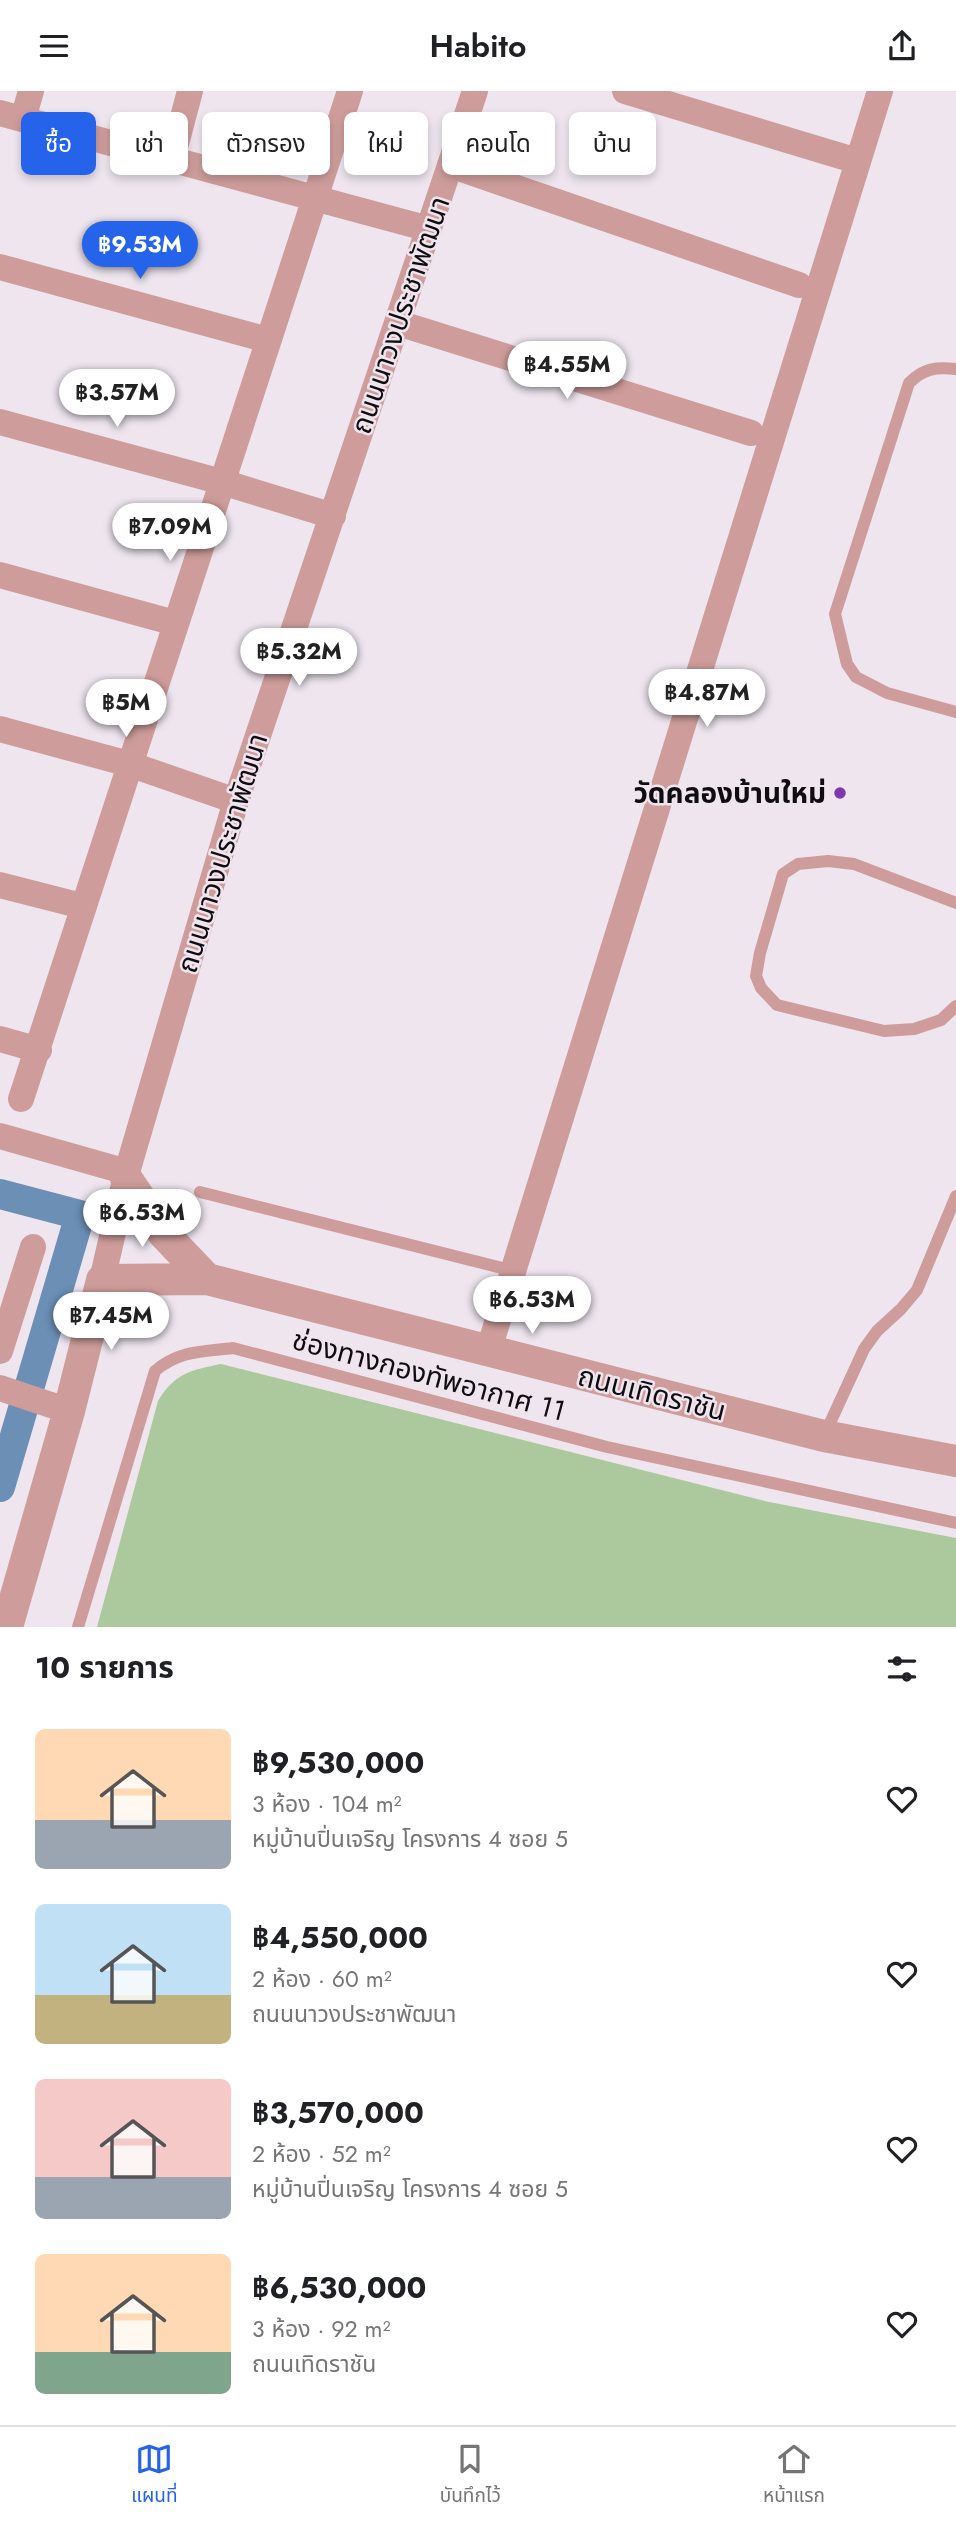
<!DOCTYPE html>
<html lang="th">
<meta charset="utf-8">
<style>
:root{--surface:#fff;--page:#f6f6f6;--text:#202124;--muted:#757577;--line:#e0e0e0;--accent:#2563eb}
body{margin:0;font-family:Jost,"Noto Sans Thai",sans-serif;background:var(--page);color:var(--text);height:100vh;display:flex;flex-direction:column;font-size:26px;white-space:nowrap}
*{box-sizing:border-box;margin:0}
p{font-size:23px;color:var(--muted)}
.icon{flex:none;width:38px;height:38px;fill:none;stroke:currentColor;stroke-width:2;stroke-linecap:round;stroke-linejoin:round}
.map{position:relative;height:1536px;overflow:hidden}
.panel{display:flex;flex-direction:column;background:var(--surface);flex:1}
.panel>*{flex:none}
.top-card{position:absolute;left:21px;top:21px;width:915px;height:63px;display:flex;gap:14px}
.price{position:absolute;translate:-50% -60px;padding:0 16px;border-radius:24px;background:#fff;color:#222;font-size:23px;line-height:46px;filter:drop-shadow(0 2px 4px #0008)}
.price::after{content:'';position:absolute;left:50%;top:42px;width:21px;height:16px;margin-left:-10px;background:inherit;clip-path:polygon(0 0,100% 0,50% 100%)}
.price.selected{background:var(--accent);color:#fff}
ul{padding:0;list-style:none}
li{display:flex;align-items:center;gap:21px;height:175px;padding:0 35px}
li span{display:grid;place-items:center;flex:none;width:196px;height:140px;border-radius:10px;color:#555}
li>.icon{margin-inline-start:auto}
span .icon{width:84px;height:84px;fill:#fffc;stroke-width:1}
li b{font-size:30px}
h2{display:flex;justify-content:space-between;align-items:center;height:84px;padding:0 35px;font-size:30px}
.chip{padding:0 24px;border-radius:10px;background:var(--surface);box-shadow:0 4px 10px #0003;font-size:24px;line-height:63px}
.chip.selected{background:var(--accent);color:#fff}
header{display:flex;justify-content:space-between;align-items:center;height:91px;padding:0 35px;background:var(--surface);font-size:32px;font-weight:600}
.tab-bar{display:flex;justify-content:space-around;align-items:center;height:98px;border-top:2px solid var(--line);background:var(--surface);font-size:19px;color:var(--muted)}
.tab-bar a{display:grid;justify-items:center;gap:4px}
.tab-bar .selected{color:var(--accent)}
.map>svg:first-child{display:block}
</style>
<header><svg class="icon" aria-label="menu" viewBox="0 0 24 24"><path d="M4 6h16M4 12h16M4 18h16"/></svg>Habito<svg class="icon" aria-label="share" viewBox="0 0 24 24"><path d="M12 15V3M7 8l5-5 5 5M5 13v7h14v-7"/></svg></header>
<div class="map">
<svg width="956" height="1536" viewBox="0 0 956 1536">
<rect width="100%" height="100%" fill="#eee5ef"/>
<path fill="#abc99c" d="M221,1273L769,1411L956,1447V1536H97L158,1310C175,1282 191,1279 221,1273Z"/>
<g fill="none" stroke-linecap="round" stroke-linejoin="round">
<path stroke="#6b8fb5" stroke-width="30" d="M0,1103L80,1124L0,1396"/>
<path stroke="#ce9d9b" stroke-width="12" d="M956,278C936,276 924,277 909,292L835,523L847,573L856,586L887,602L956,621
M956,812L854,773L828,770L798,773L783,783L760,862L756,885L761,897L777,914L884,940L914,938L941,929L956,915
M200,1101L514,1180
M824,1345L864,1258L877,1240L901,1218L917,1199L956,1105
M78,1536L155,1280C180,1259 202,1261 233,1257L607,1356L956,1432"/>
<path stroke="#ce9d9b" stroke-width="26" d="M625,0L857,70
M0,22L429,138
M23,28L31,0
M172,68L190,0
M450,74L799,194
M0,176L268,249
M398,232L751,342
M0,331L222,391L333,425
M0,484L175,532
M0,638L129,673L236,710
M0,794L82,815
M0,948L39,959
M21,1008L350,0
M0,1045L127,1081
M102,1189L127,1081L236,710L475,0
M0,1260L33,1156
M488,1261L880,0
M0,1297L69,1320"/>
<path stroke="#ce9d9b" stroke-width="32" d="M126,1087L164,1143L207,1188
M7,1536L69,1320L102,1189L207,1188L824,1345L956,1370"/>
</g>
<circle fill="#7e38ab" stroke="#eee5ef" stroke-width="2.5" cx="840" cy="702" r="7"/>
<g text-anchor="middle" stroke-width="5" stroke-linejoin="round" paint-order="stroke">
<g font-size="28" fill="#100d10" stroke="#eee5ef">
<text transform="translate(400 224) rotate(-71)" y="10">ถนนนาวงประชาพัฒนา</text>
<text transform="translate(222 762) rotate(-73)" y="10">ถนนนาวงประชาพัฒนา</text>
<text transform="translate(429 1284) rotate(15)" y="10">ช่องทางกองทัพอากาศ 11</text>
<text transform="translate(652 1302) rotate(14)" y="10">ถนนเทิดราชัน</text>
</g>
<g font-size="28" font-weight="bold" fill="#100d10" stroke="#eee5ef" text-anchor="end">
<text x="826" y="712">วัดคลองบ้านใหม่</text>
</g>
</g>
</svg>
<b class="price selected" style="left:140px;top:190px">฿9.53M</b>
<b class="price" style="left:567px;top:310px">฿4.55M</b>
<b class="price" style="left:117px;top:338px">฿3.57M</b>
<b class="price" style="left:170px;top:472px">฿7.09M</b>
<b class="price" style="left:299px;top:597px">฿5.32M</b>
<b class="price" style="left:707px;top:638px">฿4.87M</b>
<b class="price" style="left:126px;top:648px">฿5M</b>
<b class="price" style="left:142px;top:1158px">฿6.53M</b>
<b class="price" style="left:532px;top:1245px">฿6.53M</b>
<b class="price" style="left:111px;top:1261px">฿7.45M</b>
<div class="top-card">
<a class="chip selected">ซื้อ</a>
<a class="chip">เช่า</a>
<a class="chip">ตัวกรอง</a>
<a class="chip">ใหม่</a>
<a class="chip">คอนโด</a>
<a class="chip">บ้าน</a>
</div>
</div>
<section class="panel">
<h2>10 รายการ<svg class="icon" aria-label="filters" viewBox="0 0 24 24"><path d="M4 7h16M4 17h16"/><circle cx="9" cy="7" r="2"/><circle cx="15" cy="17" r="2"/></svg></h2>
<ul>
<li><span style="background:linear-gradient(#ffd9b3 65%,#9aa5b1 0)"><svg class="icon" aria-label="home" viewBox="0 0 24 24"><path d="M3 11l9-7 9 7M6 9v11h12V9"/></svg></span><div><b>฿9,530,000</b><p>3 ห้อง · 104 m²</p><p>หมู่บ้านปิ่นเจริญ โครงการ 4 ซอย 5</p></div><svg class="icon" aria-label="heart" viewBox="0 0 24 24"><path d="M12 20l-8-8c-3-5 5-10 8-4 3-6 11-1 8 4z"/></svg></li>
<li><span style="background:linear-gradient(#bfe0f5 65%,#c2b280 0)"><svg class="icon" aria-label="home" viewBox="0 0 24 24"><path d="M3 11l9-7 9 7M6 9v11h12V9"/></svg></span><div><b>฿4,550,000</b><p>2 ห้อง · 60 m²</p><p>ถนนนาวงประชาพัฒนา</p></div><svg class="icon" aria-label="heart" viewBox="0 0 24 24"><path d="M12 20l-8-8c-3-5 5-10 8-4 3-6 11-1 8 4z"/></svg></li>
<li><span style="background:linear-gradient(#f6c9c9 70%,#9aa5b1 0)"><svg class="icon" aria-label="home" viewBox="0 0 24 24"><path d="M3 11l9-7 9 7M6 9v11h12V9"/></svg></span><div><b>฿3,570,000</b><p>2 ห้อง · 52 m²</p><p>หมู่บ้านปิ่นเจริญ โครงการ 4 ซอย 5</p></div><svg class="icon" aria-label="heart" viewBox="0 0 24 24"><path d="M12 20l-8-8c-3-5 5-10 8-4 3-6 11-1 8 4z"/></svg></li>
<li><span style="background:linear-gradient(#ffd9b3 70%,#7fa58c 0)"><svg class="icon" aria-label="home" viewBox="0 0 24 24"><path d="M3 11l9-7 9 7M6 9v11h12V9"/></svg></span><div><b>฿6,530,000</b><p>3 ห้อง · 92 m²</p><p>ถนนเทิดราชัน</p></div><svg class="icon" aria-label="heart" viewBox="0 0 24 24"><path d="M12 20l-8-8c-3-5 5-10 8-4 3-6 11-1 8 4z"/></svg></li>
</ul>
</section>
<nav class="tab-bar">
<a class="selected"><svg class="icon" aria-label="map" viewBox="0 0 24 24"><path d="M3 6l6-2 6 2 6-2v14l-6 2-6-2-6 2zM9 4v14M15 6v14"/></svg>แผนที่</a>
<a><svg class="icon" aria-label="saved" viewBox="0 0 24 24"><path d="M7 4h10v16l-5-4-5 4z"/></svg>บันทึกไว้</a>
<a><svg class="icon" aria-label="home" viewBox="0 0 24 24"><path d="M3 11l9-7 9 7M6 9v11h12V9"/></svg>หน้าแรก</a>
</nav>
